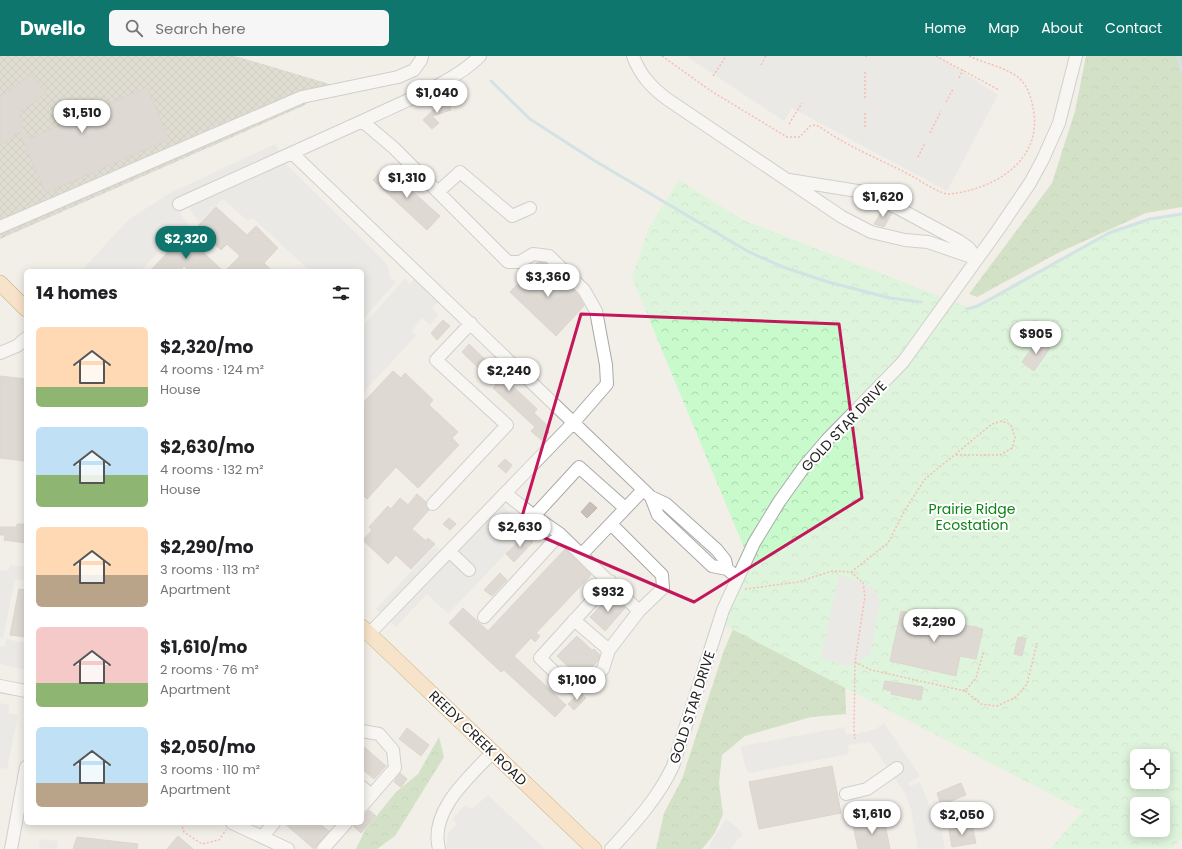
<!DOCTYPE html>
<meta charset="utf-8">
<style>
:root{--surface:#fff;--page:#f6f6f6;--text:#202124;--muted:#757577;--accent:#0f766e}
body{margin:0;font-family:Poppins,sans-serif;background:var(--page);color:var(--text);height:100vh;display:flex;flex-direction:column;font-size:15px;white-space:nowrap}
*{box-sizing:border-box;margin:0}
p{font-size:13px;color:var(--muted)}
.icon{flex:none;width:22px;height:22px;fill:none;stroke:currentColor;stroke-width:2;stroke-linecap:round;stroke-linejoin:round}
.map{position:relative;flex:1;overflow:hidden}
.drawer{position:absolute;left:24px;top:213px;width:340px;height:556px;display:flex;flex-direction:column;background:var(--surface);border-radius:6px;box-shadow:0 2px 10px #0003}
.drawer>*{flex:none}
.buttons{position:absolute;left:1130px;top:693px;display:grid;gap:8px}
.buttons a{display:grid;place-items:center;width:40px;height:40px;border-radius:6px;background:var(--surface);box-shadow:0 2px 10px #0003;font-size:20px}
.price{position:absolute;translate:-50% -34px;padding:0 9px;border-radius:14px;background:#fff;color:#222;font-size:13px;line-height:26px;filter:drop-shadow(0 1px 2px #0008)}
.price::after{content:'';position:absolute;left:50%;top:24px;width:12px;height:9px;margin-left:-6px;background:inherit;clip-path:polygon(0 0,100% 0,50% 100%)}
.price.current{background:var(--accent);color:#fff}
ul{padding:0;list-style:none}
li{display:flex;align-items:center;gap:12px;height:100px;padding:0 12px}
li span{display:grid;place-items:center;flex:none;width:112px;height:80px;border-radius:6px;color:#555}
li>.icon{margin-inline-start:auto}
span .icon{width:48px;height:48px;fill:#fffc;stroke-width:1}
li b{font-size:17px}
h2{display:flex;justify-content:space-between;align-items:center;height:48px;padding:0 12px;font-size:17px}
header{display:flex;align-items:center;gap:24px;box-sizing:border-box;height:56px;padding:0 20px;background:var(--accent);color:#fff}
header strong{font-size:19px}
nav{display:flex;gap:22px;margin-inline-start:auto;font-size:14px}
.search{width:280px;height:36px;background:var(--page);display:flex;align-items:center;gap:10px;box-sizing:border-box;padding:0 14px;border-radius:6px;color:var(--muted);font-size:15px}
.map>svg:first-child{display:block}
</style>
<header>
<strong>Dwello</strong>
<div class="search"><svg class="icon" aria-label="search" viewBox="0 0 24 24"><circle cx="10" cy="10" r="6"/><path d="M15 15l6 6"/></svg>Search here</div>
<nav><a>Home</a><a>Map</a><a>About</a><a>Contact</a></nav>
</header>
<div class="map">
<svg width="1182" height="793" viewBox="0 0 1182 793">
<defs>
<pattern id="construction-cross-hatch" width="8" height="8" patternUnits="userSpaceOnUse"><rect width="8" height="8" fill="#c7c7b4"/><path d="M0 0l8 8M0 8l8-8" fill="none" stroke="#abab9a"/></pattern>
<pattern id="forest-crowns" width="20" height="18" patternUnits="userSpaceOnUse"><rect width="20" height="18" fill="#add19e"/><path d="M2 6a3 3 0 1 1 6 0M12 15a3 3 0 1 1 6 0" fill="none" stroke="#95b388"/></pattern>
<pattern id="park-crowns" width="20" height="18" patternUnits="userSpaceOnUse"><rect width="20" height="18" fill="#c8facc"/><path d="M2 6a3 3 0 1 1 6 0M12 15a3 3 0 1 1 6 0" fill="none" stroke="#acd6af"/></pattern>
</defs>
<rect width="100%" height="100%" fill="#f2efe9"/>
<path fill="url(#construction-cross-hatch)" d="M0,0H235L333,29L303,50L0,183Z"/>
<path fill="url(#forest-crowns)" d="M1086,0H1182V151L1146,157L1058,197L977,241L969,238L1052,127L1075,55Z
M742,553L845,624L846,658L811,661L745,680L722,699L719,727L723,758L715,777L702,793H656L664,757L682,723L724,594Z
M439,681L444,701L395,780L377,793H356L365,774L396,736L418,718Z"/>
<path fill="url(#park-crowns)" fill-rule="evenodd" d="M679,124L743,164L970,252L1114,172L1182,158V782L1171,793H1050L1083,755L724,569L750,506L632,222L648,173ZM1137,700H1163V726H1137ZM1137,748H1163V774H1137Z"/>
<path fill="#e2e2e2" d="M686,0H938L998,39L947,135L792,52L784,65Z
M275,88L287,109L387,208L390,221L396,226L362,264V215H310L253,162L248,165L223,143L199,167L188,150H185L180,158L189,169L170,190L165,189L140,215H81L128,164L170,137Z
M423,215L448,239L432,252L439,259L430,269L422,262L413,273L412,276L417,279L362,338V271L405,222L409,228Z
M493,440L528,474L448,558L427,538L396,571L376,553L435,490L442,497Z
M10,509L26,511V525L15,523L3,582L0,581V514L8,515Z
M839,519L872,530L880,544L870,599L847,611L821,601Z
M6,583L26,587V614L0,608V591L5,590Z
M0,647L10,649L8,657L18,659L7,713L0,712Z
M884,667L920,720L908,727L911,730L920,726L932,757H938L945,793H918L911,754L906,739L870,686L848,689L849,698L749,717L745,710L741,690L845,671L846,678H856L876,673Z
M488,739L545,793H446L448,777L457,768L452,763L465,749L472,753Z
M726,763L738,772L743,779L736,785L731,793H709L711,786Z
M40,783L58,785L57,793H39Z"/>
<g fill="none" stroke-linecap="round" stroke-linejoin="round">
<path stroke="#aad3df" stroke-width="3" d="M1178,0L1182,15
M491,25L530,63L595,105L749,196L783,211L828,226L890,242L921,246
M967,253L978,250L1109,177L1150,163L1182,158"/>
</g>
<path fill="#c7bfb8" stroke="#c4b6ab" d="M31,18L46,37L18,58L24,65L20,68L31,82L147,31L169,83L46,137L19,76L0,90V41Z
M448,45L451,54L432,60L439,67L432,73L423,64L438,49Z
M385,111L440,160L427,174L373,124Z
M216,151L247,179L256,170L278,192L264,207L272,215H225L240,200L227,188L221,194L196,172Z
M883,153L892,157L884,171L874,168Z
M187,181L223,215H189L184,210L180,215H150L172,192L174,195Z
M538,206L546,207L578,239L584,250L556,280L510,236Z
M443,264L450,270L437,284L431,277Z
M1038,283L1050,292L1034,315L1022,306Z
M469,288L537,353L534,357L549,371L546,374L549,376L541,384L531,375L535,371L493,332L496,329L462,296Z
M393,315L401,322L405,317L433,344L429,349L458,376L452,382L459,389L418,432L396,411L367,443L362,438V348Z
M0,320L26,323L25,405L0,402Z
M505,403L512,409L506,417L498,410Z
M417,438L426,446V451L429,454L412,473L426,485L428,482L435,488L411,513L396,499L388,508L363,484L372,474L369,471L388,450L391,453L400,442L408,449Z
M590,446L597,452L587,462L581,456Z
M449,462L456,468L450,474L443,468Z
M17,468H26V487L4,484L5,479H0V471H17Z
M525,478L533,486L514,506L506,498Z
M565,493L591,519L536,577L540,580L535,586L531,582L514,600L566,649L555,661L504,614L501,616L449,567L463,552L488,575Z
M500,517L507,524L492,540L484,534Z
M19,533L26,534V581L10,579Z
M611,539L625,552L605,575L590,561Z
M901,555L983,573L976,603L960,600L956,620L890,605Z
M577,580L592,594L594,593L600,599L597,606L581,623L557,600Z
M1018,581L1026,582L1022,600L1014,598Z
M885,625L923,631L921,644L891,638L892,635L883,633Z
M578,638H582L586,642L574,654L568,648Z
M407,672L429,689L421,700L399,683Z
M362,689L386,710L374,723L362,713Z
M832,710L841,757L759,773L749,726Z
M400,717L407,723L401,731L394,726Z
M961,727L966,739L941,749L937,737Z
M369,754L376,760L361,777L353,770V767H362V761Z
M884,763L890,793H858L853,769Z
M284,767H319L329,775L314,793Z
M972,769L976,787L952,791L949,774Z
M178,780L193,793H167Z
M77,781L138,788L137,793H73Z"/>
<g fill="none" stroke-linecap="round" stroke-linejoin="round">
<defs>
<path id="minor" d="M633,0C640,19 651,31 667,43L842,161L871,176L905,184L928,186L977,203
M362,65L394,92L508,206H520L533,198L549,200L584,234L596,255L606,309L607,328L574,366L369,578
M292,97L651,441L666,448L717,494L725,504L727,513
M789,124L870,137L959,185L969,192L977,203
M438,136L460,116L512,160L530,152
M179,148C242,120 304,91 367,63C400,47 455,26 480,0
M0,171L302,41L398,21L414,14L421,4L422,0
M0,297L17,290L26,282
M505,437L534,460L560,478L639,555
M651,441L658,459L712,510L727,513L732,517
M433,448L507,369L436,304L471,267
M534,460L579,411L625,452
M449,495L469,514
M582,498L643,434
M610,525L540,602L570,631L586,630L603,613L609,594L639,555L663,532L662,519L611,468
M484,561L560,478
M574,564L609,594
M0,630L26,635
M362,675L379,678L393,694L395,712L362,750
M362,731L371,739
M846,738L867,733L897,712
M232,767L288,793
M262,781L274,767
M11,793L26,711
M323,793L346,767
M439,793C429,755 469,721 493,696
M611,793C635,767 658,742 673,710L723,554L754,487L779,446L804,411L827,384L903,306L998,174L1030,127L1043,103L1059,67L1076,0"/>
<path id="major" d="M0,227L26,253
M362,571L594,793"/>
</defs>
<use href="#minor" stroke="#a9a9a9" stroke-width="14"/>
<use href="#major" stroke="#a06b00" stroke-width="16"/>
<path stroke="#fa8072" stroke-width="1.5" stroke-dasharray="2 2" stroke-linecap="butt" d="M662,0L711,35L787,81H800L810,70C817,67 822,73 829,77C855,94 884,105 912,120C921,125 941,139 950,138C995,133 1044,104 1033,51C1031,42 1028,31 1021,24C1008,11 985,8 969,0
M936,0L999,34
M866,1V0
M761,9L766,0
M713,20L725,2
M959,22L963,14
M865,42V16
M946,46L953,33
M789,68L802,47
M865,71V57
M930,77L941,55
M918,101L925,87
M851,516L888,487L905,454L925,423L992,368L1002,365L1011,369L1015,382L1012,392L1000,399H954
M745,533L798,526L832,515L851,516L863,527L865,540L855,606L854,673L855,683
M855,606L871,614L965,635L976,622L984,594
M965,635L981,648L997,650L1016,641L1027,628L1037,587
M181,767L184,776L202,788L219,784L226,774"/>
<use href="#minor" stroke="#fff" stroke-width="12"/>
<use href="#major" stroke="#fcd6a4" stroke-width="15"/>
</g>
<path d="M0 0H1182V793H0ZM581,258L839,268L862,442L694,546L519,471Z" fill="#f2efe9" fill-opacity=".55" fill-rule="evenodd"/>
<path fill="none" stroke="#c2185b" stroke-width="3" stroke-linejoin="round" d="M581,258L839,268L862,442L694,546L519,471Z"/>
<g text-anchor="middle" stroke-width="4" stroke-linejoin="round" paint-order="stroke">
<g font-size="14" fill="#222" stroke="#fff">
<text transform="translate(844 370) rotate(-47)" y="5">GOLD STAR DRIVE</text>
<text transform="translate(692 651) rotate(-72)" y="5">GOLD STAR DRIVE</text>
<text transform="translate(478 682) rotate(44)" y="5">REEDY CREEK ROAD</text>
</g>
<g font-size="14" fill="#0c8416" stroke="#fff">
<text x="972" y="458">Prairie Ridge<tspan x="972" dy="16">Ecostation</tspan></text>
</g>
</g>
</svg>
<div class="buttons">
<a><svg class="icon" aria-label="locate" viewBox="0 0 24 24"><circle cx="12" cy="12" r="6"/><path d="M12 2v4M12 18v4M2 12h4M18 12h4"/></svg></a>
<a><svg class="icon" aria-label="layers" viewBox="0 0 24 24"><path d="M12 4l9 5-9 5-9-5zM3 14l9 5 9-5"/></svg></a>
</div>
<b class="price" style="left:437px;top:58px">$1,040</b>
<b class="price" style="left:82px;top:78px">$1,510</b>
<b class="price" style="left:407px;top:143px">$1,310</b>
<b class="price" style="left:883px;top:162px">$1,620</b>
<b class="price current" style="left:186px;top:204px">$2,320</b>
<b class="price" style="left:548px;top:242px">$3,360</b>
<b class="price" style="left:1036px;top:299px">$905</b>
<b class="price" style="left:509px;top:336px">$2,240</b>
<b class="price" style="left:520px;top:492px">$2,630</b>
<b class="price" style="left:608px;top:557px">$932</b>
<b class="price" style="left:934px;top:587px">$2,290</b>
<b class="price" style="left:577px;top:645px">$1,100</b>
<b class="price" style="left:872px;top:779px">$1,610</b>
<b class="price" style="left:962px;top:780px">$2,050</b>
<section class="drawer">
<h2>14 homes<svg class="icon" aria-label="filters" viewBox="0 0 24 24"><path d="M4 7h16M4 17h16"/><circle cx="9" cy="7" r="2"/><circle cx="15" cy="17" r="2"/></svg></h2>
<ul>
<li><span style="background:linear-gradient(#ffd9b3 75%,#8fb573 0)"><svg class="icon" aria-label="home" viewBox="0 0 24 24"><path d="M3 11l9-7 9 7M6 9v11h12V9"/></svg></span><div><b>$2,320/mo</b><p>4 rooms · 124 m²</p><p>House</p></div></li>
<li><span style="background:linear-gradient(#bfe0f5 60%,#8fb573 0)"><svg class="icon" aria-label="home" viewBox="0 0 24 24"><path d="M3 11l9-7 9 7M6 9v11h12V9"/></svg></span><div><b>$2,630/mo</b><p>4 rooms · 132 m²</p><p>House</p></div></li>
<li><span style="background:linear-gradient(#ffd9b3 60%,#b9a48a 0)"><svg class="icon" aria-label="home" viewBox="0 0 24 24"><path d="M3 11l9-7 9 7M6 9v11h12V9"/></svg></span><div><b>$2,290/mo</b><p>3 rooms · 113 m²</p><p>Apartment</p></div></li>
<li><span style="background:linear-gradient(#f6c9c9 70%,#8fb573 0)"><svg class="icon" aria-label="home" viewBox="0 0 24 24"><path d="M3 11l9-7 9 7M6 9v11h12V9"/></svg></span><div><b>$1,610/mo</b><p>2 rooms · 76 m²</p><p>Apartment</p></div></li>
<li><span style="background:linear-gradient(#bfe0f5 70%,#b9a48a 0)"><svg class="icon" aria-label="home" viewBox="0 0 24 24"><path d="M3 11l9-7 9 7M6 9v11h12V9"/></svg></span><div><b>$2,050/mo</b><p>3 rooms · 110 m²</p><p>Apartment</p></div></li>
</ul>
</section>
</div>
